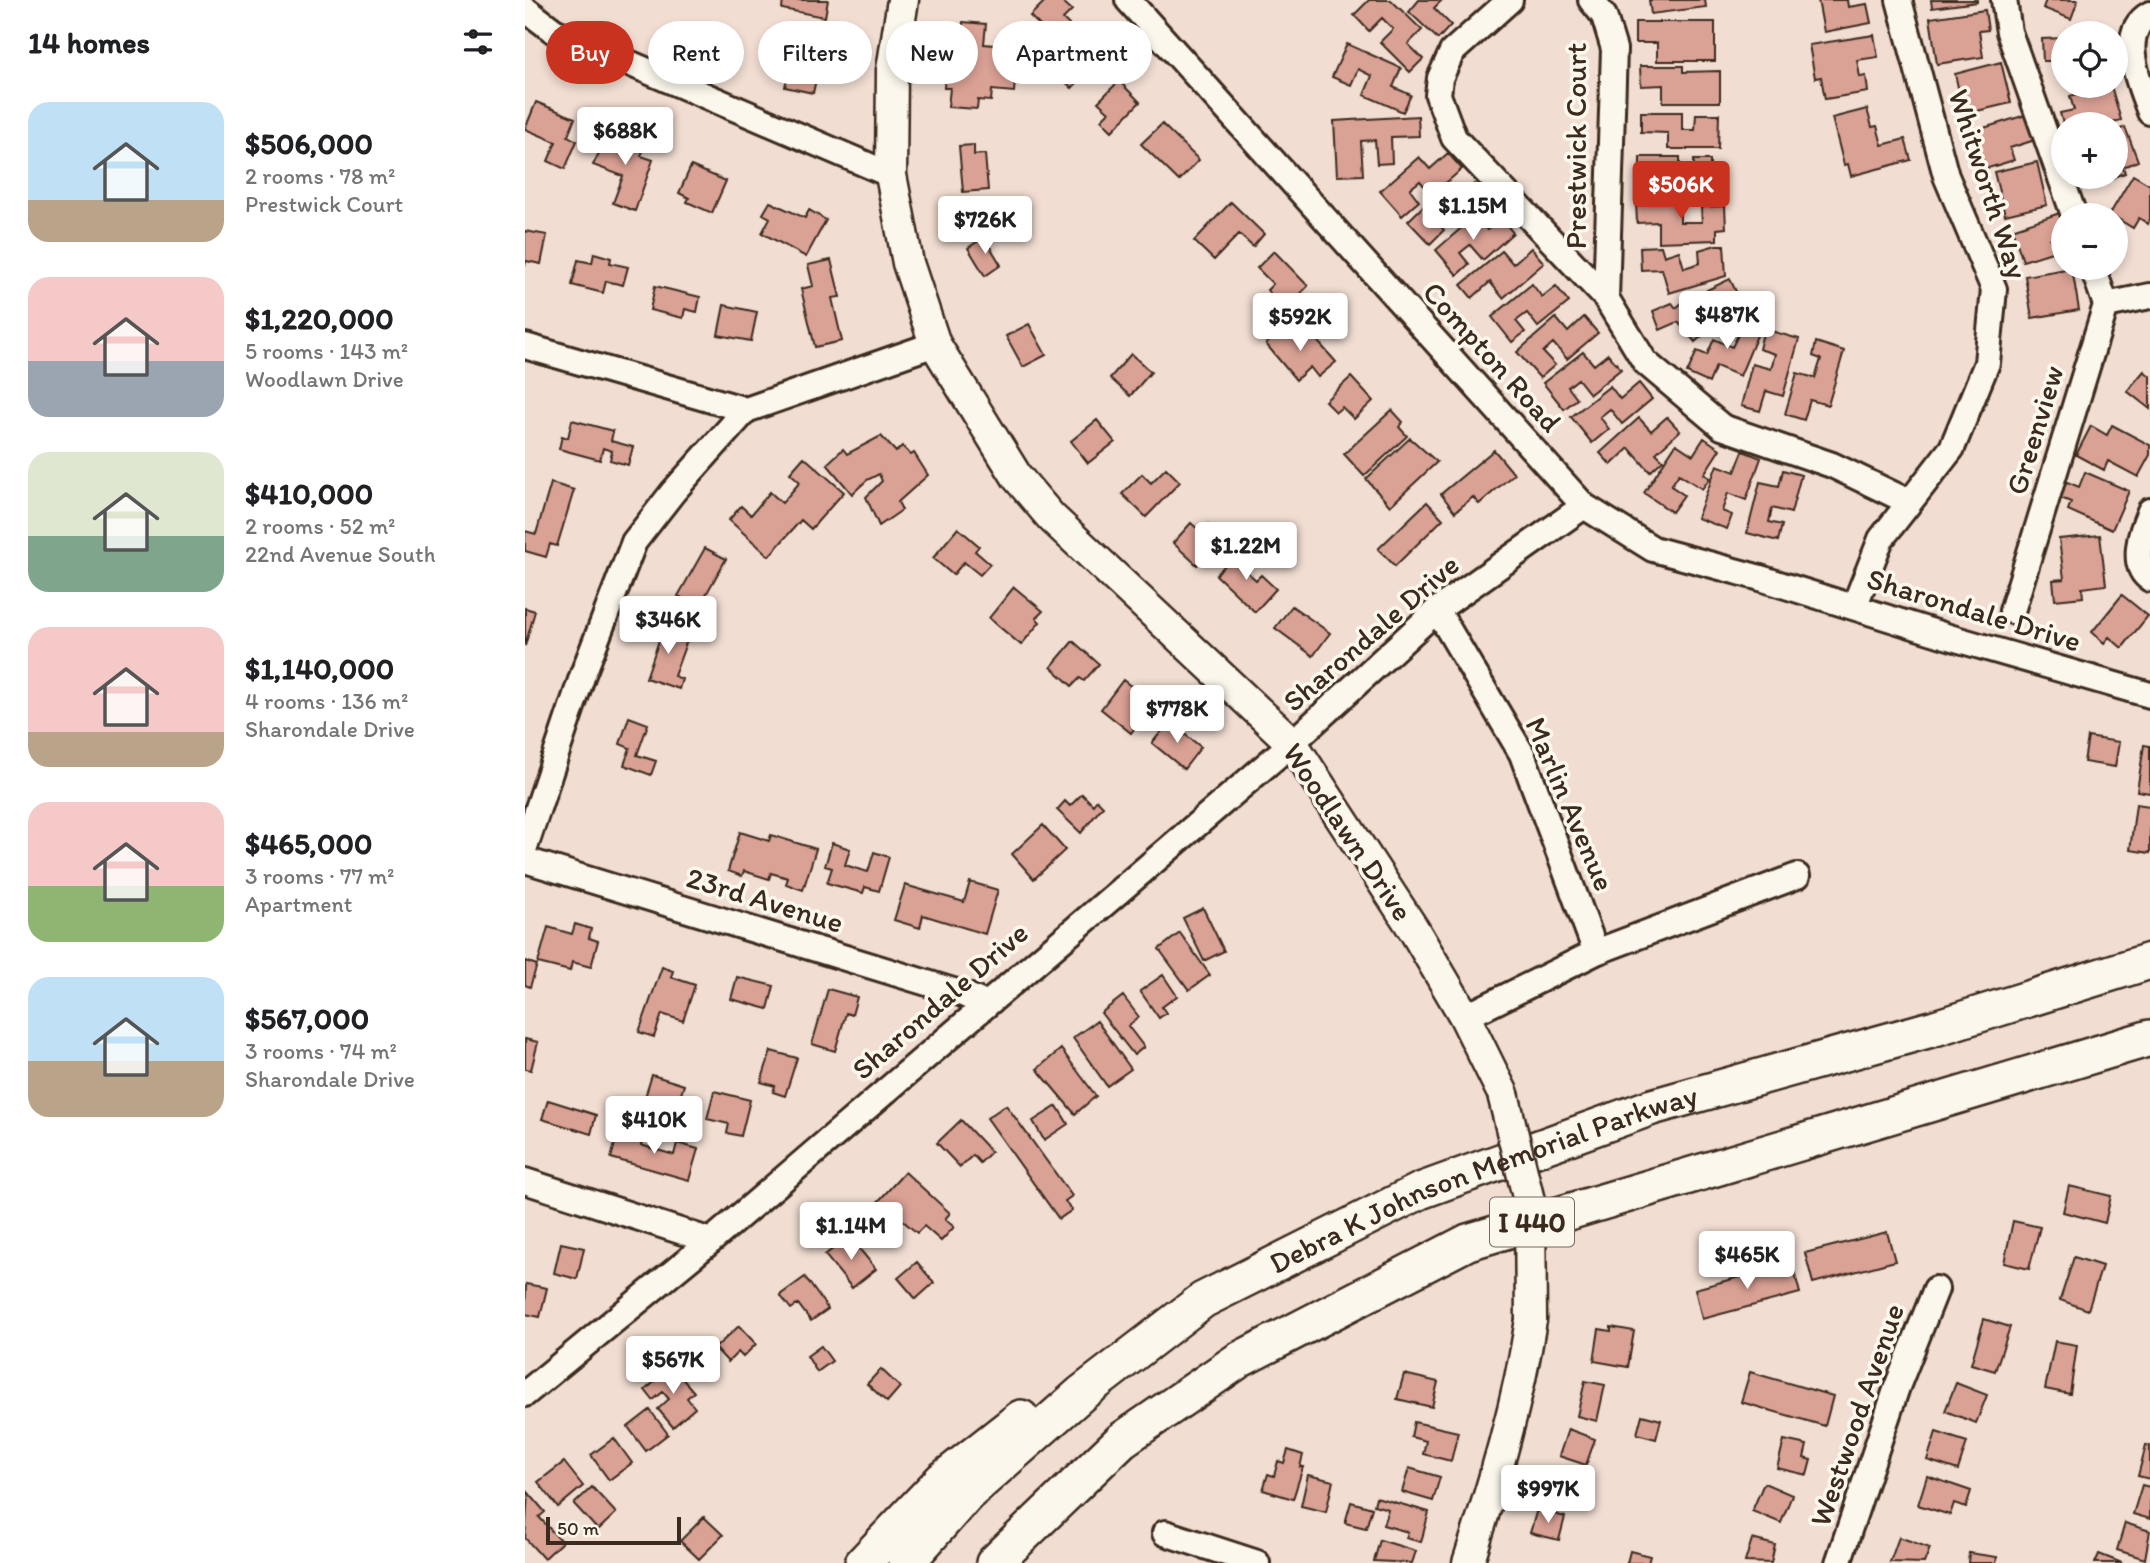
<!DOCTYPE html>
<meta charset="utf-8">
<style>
:root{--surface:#fff;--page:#f6f6f6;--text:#202124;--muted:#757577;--accent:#c8321e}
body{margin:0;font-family:Itim,sans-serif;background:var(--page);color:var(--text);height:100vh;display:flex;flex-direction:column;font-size:26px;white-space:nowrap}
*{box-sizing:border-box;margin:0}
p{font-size:23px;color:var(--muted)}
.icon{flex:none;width:38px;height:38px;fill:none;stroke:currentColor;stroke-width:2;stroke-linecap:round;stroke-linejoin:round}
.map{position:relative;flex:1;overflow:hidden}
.drawer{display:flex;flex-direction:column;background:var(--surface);width:525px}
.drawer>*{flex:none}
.top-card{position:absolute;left:21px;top:21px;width:665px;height:63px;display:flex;gap:14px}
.tools{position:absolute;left:1526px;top:21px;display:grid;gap:14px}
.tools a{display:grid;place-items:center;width:77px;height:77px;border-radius:50%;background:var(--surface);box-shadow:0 4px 10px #0003;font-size:35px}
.scale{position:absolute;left:21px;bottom:18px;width:135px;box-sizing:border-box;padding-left:7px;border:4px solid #3b2a1e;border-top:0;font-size:19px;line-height:24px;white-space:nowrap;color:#3b2a1e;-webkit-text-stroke:5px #fbf7ec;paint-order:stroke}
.price{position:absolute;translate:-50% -60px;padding:0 16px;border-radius:7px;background:#fff;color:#222;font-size:23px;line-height:46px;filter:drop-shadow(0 2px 4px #0008)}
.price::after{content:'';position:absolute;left:50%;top:42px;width:21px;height:16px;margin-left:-10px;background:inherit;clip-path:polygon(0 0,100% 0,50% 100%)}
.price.selected{background:var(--accent);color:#fff}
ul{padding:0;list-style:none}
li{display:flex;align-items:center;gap:21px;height:175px;padding:0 28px}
li span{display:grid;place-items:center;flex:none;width:196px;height:140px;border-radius:21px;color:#555}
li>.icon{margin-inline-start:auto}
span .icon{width:84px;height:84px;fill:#fffc;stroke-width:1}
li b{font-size:30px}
h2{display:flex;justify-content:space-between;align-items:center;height:84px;padding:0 28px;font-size:30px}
.pill{padding:0 24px;border-radius:32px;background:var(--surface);box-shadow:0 4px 10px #0003;font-size:24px;line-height:63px}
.pill.selected{background:var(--accent);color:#fff}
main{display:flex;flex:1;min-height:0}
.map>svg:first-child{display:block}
</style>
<main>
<section class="drawer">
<h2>14 homes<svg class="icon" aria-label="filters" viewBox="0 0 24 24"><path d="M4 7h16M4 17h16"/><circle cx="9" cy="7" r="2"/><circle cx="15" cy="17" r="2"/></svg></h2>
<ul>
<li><span style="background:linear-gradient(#bfe0f5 70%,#b9a48a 0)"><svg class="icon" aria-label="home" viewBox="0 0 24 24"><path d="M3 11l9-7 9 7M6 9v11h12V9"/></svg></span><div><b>$506,000</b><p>2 rooms · 78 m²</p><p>Prestwick Court</p></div></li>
<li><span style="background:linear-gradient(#f6c9c9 60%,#9aa5b1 0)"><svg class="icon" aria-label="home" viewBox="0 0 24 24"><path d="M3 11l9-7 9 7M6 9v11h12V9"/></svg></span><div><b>$1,220,000</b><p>5 rooms · 143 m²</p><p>Woodlawn Drive</p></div></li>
<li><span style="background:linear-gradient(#dfe7d0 60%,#7fa58c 0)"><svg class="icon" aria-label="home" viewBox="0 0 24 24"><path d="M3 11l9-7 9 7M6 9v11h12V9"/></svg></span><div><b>$410,000</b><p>2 rooms · 52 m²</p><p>22nd Avenue South</p></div></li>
<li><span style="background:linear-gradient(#f6c9c9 75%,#b9a48a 0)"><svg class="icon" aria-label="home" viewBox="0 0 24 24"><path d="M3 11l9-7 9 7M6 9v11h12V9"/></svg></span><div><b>$1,140,000</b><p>4 rooms · 136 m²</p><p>Sharondale Drive</p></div></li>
<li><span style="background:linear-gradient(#f6c9c9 60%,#8fb573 0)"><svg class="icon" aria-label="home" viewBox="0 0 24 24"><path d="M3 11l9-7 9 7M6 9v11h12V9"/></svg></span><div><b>$465,000</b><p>3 rooms · 77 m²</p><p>Apartment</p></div></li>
<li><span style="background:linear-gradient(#bfe0f5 60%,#b9a48a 0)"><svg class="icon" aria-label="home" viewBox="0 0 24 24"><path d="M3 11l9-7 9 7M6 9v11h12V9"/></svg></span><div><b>$567,000</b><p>3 rooms · 74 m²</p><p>Sharondale Drive</p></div></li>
</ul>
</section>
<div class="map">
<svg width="1625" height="1563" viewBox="0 0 1625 1563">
<rect width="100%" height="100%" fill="#f1ddd2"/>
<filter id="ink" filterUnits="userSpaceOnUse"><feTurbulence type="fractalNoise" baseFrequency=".0143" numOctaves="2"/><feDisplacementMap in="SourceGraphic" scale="14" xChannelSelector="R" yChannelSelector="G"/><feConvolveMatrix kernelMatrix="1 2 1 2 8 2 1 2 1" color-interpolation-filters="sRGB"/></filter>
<g filter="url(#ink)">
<path fill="#daa195" stroke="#3b2a1e" stroke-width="2" d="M258,0H303L300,17L257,9Z
M521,0H536L547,10L538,19L577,57L547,88L534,76L550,60L505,16Z
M844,0H866L897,30L883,44L898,59L885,72L855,42L868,29L857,18L844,31L829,15Z
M894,0H917L909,8L926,25L913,39L884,12Z
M1124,0H1180L1181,7L1126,14Z
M1293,0H1322L1323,7L1342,4L1346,23L1299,32Z
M1406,0H1452V2L1407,8Z
M1521,0H1553L1546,19L1518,8Z
M1460,10L1463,30L1454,31L1458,57L1412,64L1405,18Z
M438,22L461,24L459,44L480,46L478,67L491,69L489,92L467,90L466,101L453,100L452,109L423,107L425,88H419L420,75L429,76L430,65H435L436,55H426L427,41L436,42Z
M1110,22H1190V61H1132V43H1110Z
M273,24L291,28L289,36L300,38L288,93L260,87L264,69L278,72L279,66L260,62L266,32L271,33Z
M1349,35L1353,57L1332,60L1335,77L1341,76L1343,92L1300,99L1296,77L1290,78L1284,45Z
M1538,38V73H1533L1532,61H1518L1517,39Z
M822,44L876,68L868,87L886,95L878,112L839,95L847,76L833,69L826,85L807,77Z
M1476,62L1486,103L1439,114L1430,74Z
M1115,66H1158V72L1195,71V102H1138V85L1116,86Z
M594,81L615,102L587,131L576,120L584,112L573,102Z
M1586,86L1596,120L1581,124H1538L1535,113L1549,110L1545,96Z
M11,102L50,118L43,136L52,141L40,169L23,161L31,142L0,129Z
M1342,109L1347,127L1352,126L1357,145L1380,139L1386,160L1326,176L1323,164L1319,165L1307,118Z
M1116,112H1157V130H1170L1171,114H1194L1193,149H1143V133L1116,132Z
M1504,114L1513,139L1485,148L1489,160L1460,169L1449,131Z
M893,116L894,136L866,137L867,163L852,164L850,140L836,141L838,175L812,176L809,121Z
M637,124L674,160L654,181L616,144Z
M1600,127L1613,161L1598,167L1600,173L1591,176V131Z
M85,131L121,143L116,156L128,160L110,211L88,203L98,176L68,165Z
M449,145V155L460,154L463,190L438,192L434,146Z
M923,153L937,169L907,195L895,181L885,189L894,201L877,216L855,191L894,157L905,169Z
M1115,157H1155V176H1169V160H1185V194H1134V176H1115Z
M1512,162L1522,205L1480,215L1469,172Z
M166,166L201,181L187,213L162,202L164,198L154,193Z
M1608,175L1625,185V219L1623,224L1614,218L1608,228L1585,214Z
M1560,177H1590L1564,187Z
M949,184L962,198L934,226L919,211L910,220L919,230L905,244L883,221L918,187L932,201Z
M1155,200V222H1177L1176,207L1200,206L1201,228L1192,229V240L1133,242V222L1112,223L1111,202Z
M245,202L280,218L284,210L301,220L281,257L237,233L245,218L238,214Z
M706,202L739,234L728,247L714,234L689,260L669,241Z
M1538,212V235L1525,239L1530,251L1498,261L1487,229Z
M950,216L962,230L976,218L988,233L958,260L945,245L935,253L944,264L932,275L911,250Z
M0,231L22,235L16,264L1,261L0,266Z
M459,237L476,265L460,276L443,248Z
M1191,245H1199L1201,276L1144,293L1137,269L1116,270L1115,247L1136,246L1139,256L1154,251L1159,268L1175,263L1174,250Z
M1006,248L1019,263L978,298L965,282L947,298L936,285L977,251L988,264Z
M749,251L783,286L760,309L742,290L748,284L732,268Z
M69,253L86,258L85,263L103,267L98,285L81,281L78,293L47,285L53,260L67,263Z
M306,260L315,297L307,298L317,341L290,347L276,289L288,286L283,265Z
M1547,268L1554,310L1507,318L1500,276Z
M1205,279L1216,302L1170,342L1153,322L1135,330L1128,311L1147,303L1151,308L1164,297L1176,312L1187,302L1182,290Z
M1007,284L1017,297L1031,286L1044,302L1013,327L1002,313L991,321L1000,332L987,342L967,317Z
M130,286L175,297L172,312L160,309L158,318L125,310Z
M199,305L232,312L226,341L193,335Z
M1208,314L1236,326L1215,376L1191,366L1184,383L1162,373L1172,351L1182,355L1189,339L1207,347L1213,335L1201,330Z
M1059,317L1073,333L1042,359L1028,343L1018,352L1030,365L1015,378L992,352L1031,318L1043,332Z
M504,324L521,355L498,367L481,336Z
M764,324L780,343L788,336L811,362L793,377L785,367L771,380L741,344Z
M1239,329L1274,339L1258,396L1241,391L1235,411L1216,406L1227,364L1246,369L1250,354L1234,349Z
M1291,342L1319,351L1303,405L1285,400L1279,420L1260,414L1272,373L1290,378L1296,359L1288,356Z
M1058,352L1069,365L1083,354L1096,369L1065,394L1053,379L1043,387L1052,399L1039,409L1018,383Z
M606,354L626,372L605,396L585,378Z
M1619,371L1625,376V409L1602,391Z
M826,377L848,401L829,419L817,407L811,412L800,401Z
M1114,383L1127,399L1097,424L1085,409L1075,417L1084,429L1067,443L1046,417L1085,386L1095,399Z
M867,410L878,422L874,427L882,436L839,476L819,454Z
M1142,417L1155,431L1131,453L1138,460L1125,472L1104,448L1086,465L1075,453L1114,418L1126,431Z
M47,420L88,431L86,441L108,447L103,465L85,460L87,451L78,448L75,460L34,449L37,436L43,438Z
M572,420L590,442L563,463L546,441Z
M1587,425L1625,445V455L1613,477L1583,461L1579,470L1551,455L1566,426L1582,435Z
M356,436L371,452L377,446L386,455L389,453L403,475L373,502L377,510L354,526L341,497L357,481L354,474L342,480L327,494L302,464L318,449L322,454Z
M885,438L912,462L865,506L841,479Z
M1179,438L1195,449L1179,474L1185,478L1177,489L1154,474L1146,486L1159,495L1147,512L1119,493L1151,444L1168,455Z
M969,450L989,474L954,504L948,497L930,512L916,494Z
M1218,451L1236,458L1221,500L1203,493L1197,511L1207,515L1202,529L1172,518L1192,465L1210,472Z
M279,457L319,492L286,529L276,520L244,556L204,520L216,506L226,515L245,492L257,503L275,482L265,473Z
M641,468L655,482L621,517L597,494L617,474L626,483Z
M1258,470L1276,475L1266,513L1247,508L1244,522L1257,525L1253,541L1222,533L1235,482L1254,486Z
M1560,472L1604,491L1587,530L1543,510L1546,502L1533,497L1540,481L1554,487Z
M26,483L49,490L32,546L25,544L21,557L0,551V531L11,534Z
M902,502L918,519L870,566L853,549Z
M666,523L675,531L683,524L697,537L672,565L648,543Z
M433,528L454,546L450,551L465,564L455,575L439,562L428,575L408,558Z
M1575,535L1581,585L1557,588L1558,597L1530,600L1528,580L1539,579L1534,539Z
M180,548L201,559L174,607L153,596Z
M714,550L729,564L721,571L731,580L736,575L751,589L730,612L691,575Z
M489,587L518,611L511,618L515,622L496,645L464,618Z
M1597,595L1623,616L1597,648L1584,637L1579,643L1567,632Z
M767,606L805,633L788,656L750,628Z
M0,608L10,611L0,646Z
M140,623L165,632L149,676L157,679L154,689L121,678Z
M548,641L574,664L559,681L555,678L547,686L526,667Z
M598,680L628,703L606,733L576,709Z
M104,717L123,724L112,755L131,761L126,775L99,765L105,748L95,744Z
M644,722L676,747L659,769L627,743Z
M1563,737L1594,742L1590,767L1559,762Z
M1619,745L1625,746V793L1612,791Z
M557,794L568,805L572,800L578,806L556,833L532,810L540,801L545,806Z
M1611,804L1625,806V853L1605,850Z
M518,825L540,850L509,879L487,854Z
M215,832L244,841L246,835L291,849L278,890L261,884L263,878L246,873L244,879L219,871L217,876L203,871Z
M307,843L325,849L320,865L343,872L349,852L364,857L354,891L340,887L338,893L302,883L307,868L300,866Z
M445,882L473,890L460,934L398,915L395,928L369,920L380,885L439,902Z
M678,908L699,951L679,961L658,918Z
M50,924L66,929L64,938L73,941L66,967L47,962L45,971L13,963L23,927L47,934Z
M655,933L685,975L664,990L634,949Z
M0,961L12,965L5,987L0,985Z
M137,967L148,971L146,977L170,985L158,1021L137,1014L129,1037L114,1032Z
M638,975L652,996L637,1007L641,1013L634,1018L615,991Z
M212,977L249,986L243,1009L206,999Z
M303,989L332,997L327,1015L321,1013L310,1051L287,1044Z
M598,996L614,1017L603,1026L619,1047L609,1055L576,1013Z
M572,1021L606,1069L582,1086L548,1038Z
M0,1039L13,1042L6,1070L0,1069Z
M536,1049L571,1096L550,1114L512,1069Z
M246,1051L272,1058L260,1096L248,1092L250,1086L236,1082Z
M127,1075L159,1085L152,1107L141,1104L137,1116L116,1110Z
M189,1091L225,1100L216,1136L202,1133L204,1124L182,1119Z
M23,1100L71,1115L66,1134L17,1119Z
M481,1105L547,1196L540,1201L547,1210L534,1219L462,1118Z
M532,1106L543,1124L519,1140L508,1121Z
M436,1120L466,1152L455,1163L448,1155L435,1167L412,1143Z
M94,1129L119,1136L116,1145L149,1155L152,1143L173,1149L164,1180L86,1158Z
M380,1172L425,1213L420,1219L429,1227L416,1241L399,1226L392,1233L370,1214L356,1230L340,1216Z
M1544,1186L1586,1196L1580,1223L1538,1212Z
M1488,1221L1515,1227L1504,1269L1479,1263Z
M1362,1232L1370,1261L1288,1283L1280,1253Z
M324,1236L351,1269L327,1288L300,1255Z
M36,1243L59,1248L52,1279L29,1273Z
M1549,1257L1577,1266L1563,1310L1535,1300Z
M392,1262L409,1283L391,1299L373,1278Z
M1267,1263L1275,1293L1177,1319L1170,1289Z
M280,1277L303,1309L286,1321L273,1304L266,1309L255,1295Z
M1,1284L22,1288L15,1317L0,1314Z
M1459,1319L1485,1327L1470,1371L1446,1364Z
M214,1326L231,1344L218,1357L213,1352L203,1362L190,1348Z
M1086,1327L1109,1331L1103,1367L1069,1361L1074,1329L1086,1331Z
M1530,1341L1552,1345L1545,1394L1520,1389Z
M296,1346L307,1361L292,1372L282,1356Z
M147,1367L169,1392L162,1398L170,1408L148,1427L133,1409L144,1399L138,1392L128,1400L120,1390Z
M356,1369L375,1387L362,1402L342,1384Z
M1225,1372L1308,1396L1300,1426L1216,1402Z
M879,1374L913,1382L907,1407L872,1399Z
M1060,1381L1080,1385L1072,1421L1052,1416Z
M1431,1383L1462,1395L1451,1423L1420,1411Z
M125,1410L143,1434L121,1451L103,1427Z
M1117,1415L1136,1420L1131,1439L1112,1434Z
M889,1422L933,1432L926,1461L898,1454L901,1441L886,1437Z
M1043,1429L1070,1439L1061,1465L1034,1456Z
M1411,1432L1442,1442L1433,1470L1402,1460Z
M89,1438L107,1463L84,1480L66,1455Z
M1259,1440L1282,1445L1279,1458L1286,1460L1282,1475L1252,1468Z
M1621,1445L1625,1446V1479L1613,1476Z
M763,1450L778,1455L775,1467H778L768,1499L738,1490L743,1474L749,1476L753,1461L759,1463Z
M39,1462L58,1486L33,1507L13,1482Z
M884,1468L915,1477L908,1501L877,1492Z
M1025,1469L1057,1477L1051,1505L1018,1497Z
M783,1475L808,1481L801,1512L776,1506Z
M1402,1476L1446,1491L1441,1507L1429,1503L1425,1515L1393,1505Z
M1239,1483L1267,1495L1256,1523L1227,1511Z
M1617,1485L1625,1487V1519L1608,1514Z
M67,1487L91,1513L73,1530L49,1504Z
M3,1492L20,1512L14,1517L37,1542L19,1559L0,1538Z
M851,1497L904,1512L896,1542L881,1538L883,1532L858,1525L863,1509L849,1505Z
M826,1502L847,1508L841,1528L820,1523Z
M1012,1509L1040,1517L1034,1540L1005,1533Z
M179,1517L198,1535L174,1559L155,1541Z
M1600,1523L1625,1531L1620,1559L1592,1550Z
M1374,1537L1405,1548L1399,1563L1365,1562Z
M1227,1539L1250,1545L1246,1563L1220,1562Z
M855,1540L891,1551L887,1563L849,1561Z
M1105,1551L1125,1556L1123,1563H1102Z
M1444,1553L1472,1557L1471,1563H1443Z
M1574,1554L1597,1563H1570Z"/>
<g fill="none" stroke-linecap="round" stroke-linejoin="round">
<defs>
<path id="minor" d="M603,0L1059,506L1128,549L1232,577L1424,637L1625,695
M985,0L927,52L915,78L913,95L929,138L1081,298L1120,362L1197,427L1307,465L1384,502
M1066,0L1079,16L1089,49L1081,298
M1479,0L1484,32L1549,215
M0,9L29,31L366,175
M1625,14C1591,33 1615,85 1625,112
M1581,305L1625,296
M0,346L221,410L410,344
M1625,511C1617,529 1604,565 1625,579
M1329,607L1356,539L1427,448L1462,363L1469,289L1421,176L1374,0
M912,610L997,754L1071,952
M1487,611L1581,305L1568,268
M0,847L58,674L109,542L148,492L221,410
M0,860L438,994L460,1004
M940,1017L1071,952L1272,876
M0,1181L186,1241
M0,1394L186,1241L767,743L912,610L1059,506
M640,1533L732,1563
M1313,1563L1372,1387L1411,1289"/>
<path id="major" d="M378,0L367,70L366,175L383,263L410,344L492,477L526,517L767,743L889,930L940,1017L978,1094
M943,1563C969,1482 993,1404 1006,1320"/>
<g id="highway">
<path d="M338,1563L417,1480L496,1418"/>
<path id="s1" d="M381,1563L442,1494L557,1393L678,1300L895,1191L1127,1107L1410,1028L1625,961"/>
<path d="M469,1563L597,1440L714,1360L943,1242L1625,1038"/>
</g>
</defs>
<use href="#minor" stroke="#3b2a1e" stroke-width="30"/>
<use href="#major" stroke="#3b2a1e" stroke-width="35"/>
<use href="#highway" stroke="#3b2a1e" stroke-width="40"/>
<use href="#minor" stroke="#fbf7ec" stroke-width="24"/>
<use href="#major" stroke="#fbf7ec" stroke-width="30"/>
<use href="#highway" stroke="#fbf7ec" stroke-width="35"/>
<defs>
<path id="major-bridge" d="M978,1094L1005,1205L1006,1320"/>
</defs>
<use href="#major-bridge" stroke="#3b2a1e" stroke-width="35" stroke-linecap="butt"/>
<use href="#major-bridge" stroke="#fbf7ec" stroke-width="30"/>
</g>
</g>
<g text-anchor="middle" stroke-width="7" stroke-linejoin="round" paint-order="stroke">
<rect fill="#fbf7ec" stroke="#75685c" stroke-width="2" x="965" y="1197.5" width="84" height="49" rx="5"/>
<g font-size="28" font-weight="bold" fill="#3b2a1e">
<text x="1007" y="1232">I 440</text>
</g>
<g font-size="30" fill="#3b2a1e" stroke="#fbf7ec">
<text transform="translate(1051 146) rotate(-90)" y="10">Prestwick Court</text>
<text transform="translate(1463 184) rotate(72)" y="10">Whitworth Way</text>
<text transform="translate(967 357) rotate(48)" y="10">Compton Road</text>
<text transform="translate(1510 430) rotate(-73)" y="10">Greenview</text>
<text transform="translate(1449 610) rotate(17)" y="10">Sharondale Drive</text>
<text transform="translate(846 633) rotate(-41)" y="10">Sharondale Drive</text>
<text transform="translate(1045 804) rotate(67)" y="10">Marlin Avenue</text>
<text transform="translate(823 832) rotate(56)" y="10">Woodlawn Drive</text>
<text transform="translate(240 900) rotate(17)" y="10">23rd Avenue</text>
<text transform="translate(415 1001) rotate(-41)" y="10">Sharondale Drive</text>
<text dy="10" stroke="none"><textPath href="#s1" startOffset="704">Debra K Johnson Memorial Parkway</textPath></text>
<text transform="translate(1332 1415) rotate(-71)" y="10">Westwood Avenue</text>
</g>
</g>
</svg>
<div class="tools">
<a><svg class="icon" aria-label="locate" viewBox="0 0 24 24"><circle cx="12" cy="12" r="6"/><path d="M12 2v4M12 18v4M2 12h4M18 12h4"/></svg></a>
<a>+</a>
<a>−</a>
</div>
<div class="scale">50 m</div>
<b class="price" style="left:100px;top:167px">$688K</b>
<b class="price selected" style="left:1156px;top:221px">$506K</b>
<b class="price" style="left:948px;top:242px">$1.15M</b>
<b class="price" style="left:460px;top:256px">$726K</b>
<b class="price" style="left:1202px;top:351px">$487K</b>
<b class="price" style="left:775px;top:353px">$592K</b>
<b class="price" style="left:721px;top:582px">$1.22M</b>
<b class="price" style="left:143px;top:656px">$346K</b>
<b class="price" style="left:652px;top:745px">$778K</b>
<b class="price" style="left:129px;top:1156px">$410K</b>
<b class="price" style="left:326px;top:1262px">$1.14M</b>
<b class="price" style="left:1222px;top:1291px">$465K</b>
<b class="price" style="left:148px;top:1396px">$567K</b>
<b class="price" style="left:1023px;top:1525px">$997K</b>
<div class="top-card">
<a class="pill selected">Buy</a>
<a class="pill">Rent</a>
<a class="pill">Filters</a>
<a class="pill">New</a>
<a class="pill">Apartment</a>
</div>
</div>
</main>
